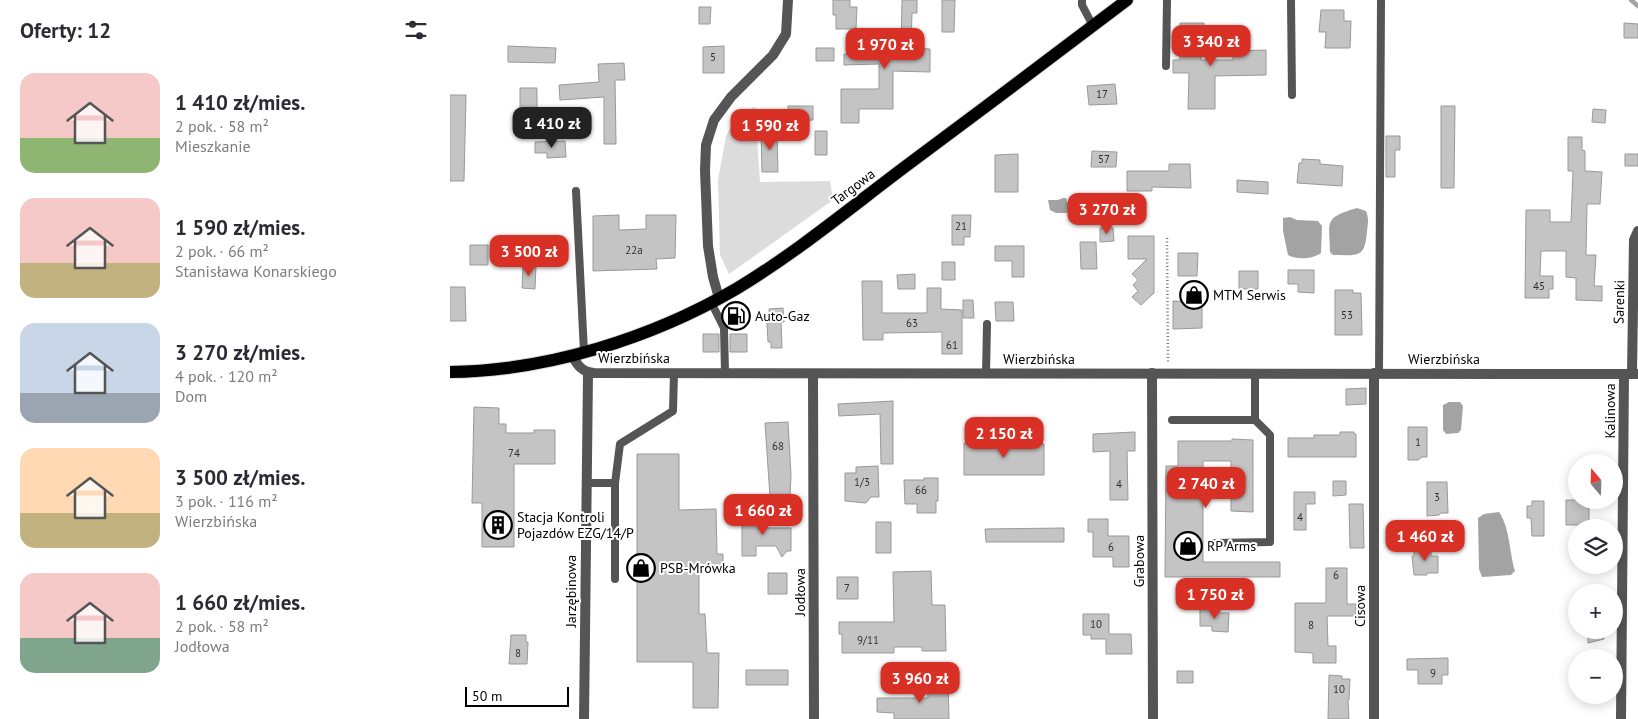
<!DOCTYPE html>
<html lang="pl">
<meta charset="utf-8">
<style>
:root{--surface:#fff;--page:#f7f7f7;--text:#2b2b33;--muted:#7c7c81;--accent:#d93025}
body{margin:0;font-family:"PT Sans",sans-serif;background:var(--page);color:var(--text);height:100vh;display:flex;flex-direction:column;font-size:19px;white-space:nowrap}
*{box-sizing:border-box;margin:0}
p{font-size:16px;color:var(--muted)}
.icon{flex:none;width:28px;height:28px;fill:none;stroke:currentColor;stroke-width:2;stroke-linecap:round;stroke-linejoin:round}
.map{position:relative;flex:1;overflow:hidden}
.side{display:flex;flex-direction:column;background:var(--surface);width:450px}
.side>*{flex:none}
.needle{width:32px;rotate:341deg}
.controls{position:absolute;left:1118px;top:454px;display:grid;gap:10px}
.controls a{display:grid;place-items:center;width:55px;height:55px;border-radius:50%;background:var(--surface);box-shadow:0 2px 12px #0003;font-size:25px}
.scale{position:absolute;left:15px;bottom:12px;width:104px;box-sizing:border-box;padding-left:5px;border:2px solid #000;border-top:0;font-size:14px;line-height:18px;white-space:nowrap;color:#000;-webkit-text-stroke:4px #fff;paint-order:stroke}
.price{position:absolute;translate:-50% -42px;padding:0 11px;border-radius:10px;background:var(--accent);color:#fff;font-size:16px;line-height:32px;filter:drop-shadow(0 1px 2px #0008)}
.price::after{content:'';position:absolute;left:50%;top:30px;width:15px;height:11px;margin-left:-8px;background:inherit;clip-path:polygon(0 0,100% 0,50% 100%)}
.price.selected{background:#222;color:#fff}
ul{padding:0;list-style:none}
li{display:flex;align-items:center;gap:15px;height:125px;padding:0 20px}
li span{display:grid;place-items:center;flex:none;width:140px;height:100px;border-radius:15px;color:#555}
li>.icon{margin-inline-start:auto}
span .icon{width:60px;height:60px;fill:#fffc;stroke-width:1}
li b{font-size:21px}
h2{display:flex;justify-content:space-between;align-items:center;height:60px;padding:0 20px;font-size:21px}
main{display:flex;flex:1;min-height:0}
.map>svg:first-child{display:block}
</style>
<main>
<section class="side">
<h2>Oferty: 12<svg class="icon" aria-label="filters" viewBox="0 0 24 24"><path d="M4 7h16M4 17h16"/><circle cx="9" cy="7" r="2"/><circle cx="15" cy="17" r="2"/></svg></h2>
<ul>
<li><span style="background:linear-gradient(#f6c9c9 65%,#8fb573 0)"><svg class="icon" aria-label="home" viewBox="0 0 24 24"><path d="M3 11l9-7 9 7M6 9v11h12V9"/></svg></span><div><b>1 410 zł/mies.</b><p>2 pok. · 58 m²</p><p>Mieszkanie</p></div></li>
<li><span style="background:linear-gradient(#f6c9c9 65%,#c2b280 0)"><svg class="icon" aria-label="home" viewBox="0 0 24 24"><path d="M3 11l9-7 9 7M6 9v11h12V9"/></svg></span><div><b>1 590 zł/mies.</b><p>2 pok. · 66 m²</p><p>Stanisława Konarskiego</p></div></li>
<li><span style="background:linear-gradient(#c9d6e8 70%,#9aa5b1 0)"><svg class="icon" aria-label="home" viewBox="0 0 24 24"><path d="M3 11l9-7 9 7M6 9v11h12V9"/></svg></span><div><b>3 270 zł/mies.</b><p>4 pok. · 120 m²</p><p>Dom</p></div></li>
<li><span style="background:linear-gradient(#ffd9b3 65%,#c2b280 0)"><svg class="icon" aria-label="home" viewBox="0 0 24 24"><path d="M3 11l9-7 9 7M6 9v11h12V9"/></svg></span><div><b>3 500 zł/mies.</b><p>3 pok. · 116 m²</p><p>Wierzbińska</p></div></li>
<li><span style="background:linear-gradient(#f6c9c9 65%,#7fa58c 0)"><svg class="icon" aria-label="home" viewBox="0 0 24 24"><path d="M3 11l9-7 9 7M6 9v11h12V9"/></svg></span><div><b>1 660 zł/mies.</b><p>2 pok. · 58 m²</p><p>Jodłowa</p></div></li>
</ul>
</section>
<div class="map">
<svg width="1188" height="719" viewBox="0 0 1188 719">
<rect width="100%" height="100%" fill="#fff"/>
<path fill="#dcdcdc" d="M305,107L310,182L380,181L383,200L279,274L270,255L268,180L276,136L289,113Z"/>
<path fill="#a3a3a3" d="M613,198H616L619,207L617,213H606L600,210L598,200H608Z
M907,208L916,211C919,218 918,223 917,231C915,259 908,255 883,255L880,252C879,220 874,218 907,208Z
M840,217L847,220L868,221L872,226L871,253C863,259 847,260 838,255L833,231V218Z
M999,402H1010L1013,406L1011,430L1008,433L996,434L993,430V405Z
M1049,512C1060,528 1059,551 1065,571L1061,575L1032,577L1029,569L1028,518L1034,514Z"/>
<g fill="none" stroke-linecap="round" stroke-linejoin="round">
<path stroke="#a3a3a3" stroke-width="4.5" d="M1181,0L1188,6"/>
</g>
<path fill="#c4c4c4" stroke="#999" d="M383,0H400V7H407L406,29H386V15H383Z
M452,0H467V13H462L461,48L480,49V72L443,71V109H409V123H391V89H429V64L394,65V54L433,52V47L451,46Z
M492,0H505L504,32H492Z
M249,7H261L260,24H249Z
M871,10H894V21H901L900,48H875L876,32H869Z
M730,23H754L753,35H751V60H783V51L816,50V75L765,76V109H738L739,73H723V60H730Z
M1174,23L1188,24V38H1174Z
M58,46L106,48L105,63L58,62Z
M274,46V73H253V47Z
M366,48H384V61H366Z
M174,63L175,80H165L166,144H154V97L110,100L109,85L149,82L148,64Z
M665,84L667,104L639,105L637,86Z
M70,88H87V130H70Z
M0,95H16L14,181H0Z
M338,106H363V120L338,121Z
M991,106H1005L1004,188H991Z
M1143,109L1156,110L1155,123L1142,122Z
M311,130H327L328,172H312Z
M365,131H377V155H365Z
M936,136H950V150H945V177H936Z
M1118,137H1132V150L1135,151V171L1152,172L1150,204H1137L1136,255H1146L1144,286H1152V301L1126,300V278L1116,277V251H1091L1090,276H1103V289H1099V298H1075L1076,210H1100V222H1121L1123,171H1118Z
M115,141L116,157L97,158V153H85V142Z
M642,151L667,152L666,167H641Z
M568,154V192H545V155Z
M1175,154H1188V166H1175Z
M852,159L870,160V164L893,166L892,186L847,183L849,163H852Z
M719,164H740L741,188L702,187V191H677V171H719Z
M787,180L818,182V194L787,192Z
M169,215V230L196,229V215H226L225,258L206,259L207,269L143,271V216Z
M502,215H521L520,237H514V245H502Z
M650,228H663L664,241L650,242Z
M678,236H704V293L691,305L682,297L688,291L683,285L688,280L682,274L697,259H678Z
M630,242H646L647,269H631Z
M20,245H38V265H20Z
M545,246H574V277H562V261H545Z
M728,253H748L747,276H728Z
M492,262H505V280H492Z
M73,265L86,266L85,289L72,288Z
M838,270H864V293L848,292V284H838Z
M789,271H808V289H789Z
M465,274V289H448L447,275Z
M412,281H432V313H477V288H491V309L512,310V354H492V332L433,333V340H413Z
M0,287H15L16,321H0Z
M885,290H903V293H911L912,335H885Z
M513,300H523L524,318H513Z
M723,301L752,302V328L723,329Z
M545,302H563L564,321H546Z
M333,308L334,322H331L332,348H321V342H318L317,323H320L319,309Z
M253,334H269V352H253Z
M280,334H297V352H280Z
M916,388V404L896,405V389Z
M443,401V464H431L430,414L389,416L388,404Z
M24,407L49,408V424H56V433H84V430H105V464H64V547H32V503H22Z
M338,422L341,475L340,497H320L315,423Z
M958,427H977V457H972L968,460H958Z
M685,432V451H677L678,500H660V451L643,452V434Z
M890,432H904V434H906V457H838V438H864V435H890Z
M782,439L803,440V512L781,511V461H753V562H830V577H715L716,466H728V441H782Z
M514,443L594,444V475H514Z
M187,454H229V510L266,509L267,554H273V569L249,570V614H255L257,653H269L268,708H243V662H187Z
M428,466L429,497H421L416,503L395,501V473H406V467Z
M474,478H488V501H486V513H467V504H455L454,480H474Z
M883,481H896V495L883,496Z
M977,482H997L998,513H991L989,515L977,516Z
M844,492H865V504H856V530H844Z
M1116,500H1139V525H1116Z
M1082,501H1094V536H1082L1081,518H1077V506H1082Z
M899,504H913L914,548H900Z
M292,514L313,515V528H341V551H337L332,557L326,546H306V556H292Z
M638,519H658V536H679V567H663V557H643V532H638Z
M426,522H441V553H426Z
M614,528V542H536L535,529Z
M964,549H981V556H988V573H977V575H964L962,556H964Z
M876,568H897V604H906V616H877L878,646H886V663H863V653L845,652V603H876Z
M481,571L482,605H495L496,651H472V647H444V653H392V634H389V622H444L443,572Z
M318,573H337V594H318Z
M387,577H408V599H387Z
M750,609L770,610L769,613H779L778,632L762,631V626H750Z
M633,614H659V634H681L682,654H656V639H641V635H633Z
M1138,630H1154V639L1138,643Z
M61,635H76V642H78L77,664H59Z
M998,658V675H992V684H968V670H957V659Z
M296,670H338V685H296Z
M727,671H743V683H727Z
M879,675L892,676V679H900L899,700H898L899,719H878Z
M477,681H498L499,719H444V713L427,712V698H478Z"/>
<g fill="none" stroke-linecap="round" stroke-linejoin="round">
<defs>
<path id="primary" d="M0,372C97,371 202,338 286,289C346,253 400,208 456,166C530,111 603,56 677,0"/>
</defs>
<use href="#primary" stroke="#dbdbdb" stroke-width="14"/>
<path stroke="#777" stroke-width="2.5" stroke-dasharray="1 2.5" stroke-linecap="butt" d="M717,238L718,362"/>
<path stroke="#555" stroke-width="8" d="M632,0V5L643,26
M841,0L842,95
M716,66L717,0
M126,191L134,352
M261,302L274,328L275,373
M536,374L537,324
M929,374L931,0
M722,420H805
M136,483H165L170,444L223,411L224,373
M764,543L820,542V435L805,420V373
M165,579V483"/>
<path stroke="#555" stroke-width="10" d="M269,298L263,277L258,246L255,170L256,145L264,120L281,97L323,55L336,34L338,0
M702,373L703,719
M924,373V719
M363,374L364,719
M1182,374L1184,240L1188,231
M134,719L138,373
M1171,719L1174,374"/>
<path stroke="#555" stroke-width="10" d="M122,355C127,365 132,372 144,373L1188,374"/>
<use href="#primary" stroke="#000" stroke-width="12"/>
</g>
<defs>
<symbol id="shop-ring" viewBox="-11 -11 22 22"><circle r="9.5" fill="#fff" stroke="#000" stroke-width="1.5"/><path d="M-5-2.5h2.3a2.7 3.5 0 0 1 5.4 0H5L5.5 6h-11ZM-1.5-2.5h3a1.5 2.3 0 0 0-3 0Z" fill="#000"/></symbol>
<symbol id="fuel-ring" viewBox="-11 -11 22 22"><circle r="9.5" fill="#fff" stroke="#000" stroke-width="1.5"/><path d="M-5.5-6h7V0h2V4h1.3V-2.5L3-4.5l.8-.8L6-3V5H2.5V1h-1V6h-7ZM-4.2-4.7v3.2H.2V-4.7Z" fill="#000"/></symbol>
<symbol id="building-ring" viewBox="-11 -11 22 22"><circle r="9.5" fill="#fff" stroke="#000" stroke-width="1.5"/><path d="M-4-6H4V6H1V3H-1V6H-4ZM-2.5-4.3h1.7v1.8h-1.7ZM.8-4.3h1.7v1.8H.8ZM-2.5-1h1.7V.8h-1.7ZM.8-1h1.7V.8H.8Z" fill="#000"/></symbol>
</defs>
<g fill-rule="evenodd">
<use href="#shop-ring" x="728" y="279" width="32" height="32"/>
<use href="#fuel-ring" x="270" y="300" width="32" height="32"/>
<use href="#building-ring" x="32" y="509" width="32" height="32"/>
<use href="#shop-ring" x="722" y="530" width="32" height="32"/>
<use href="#shop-ring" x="175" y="552" width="32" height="32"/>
</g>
<g text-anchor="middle" stroke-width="4" stroke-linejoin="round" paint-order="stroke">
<g font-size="11" fill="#313131">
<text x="263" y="61">5</text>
<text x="652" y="98">17</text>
<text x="654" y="163">57</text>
<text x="511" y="230">21</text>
<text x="184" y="254">22a</text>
<text x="1089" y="290">45</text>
<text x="897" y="319">53</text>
<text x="462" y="327">63</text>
<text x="502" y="349">61</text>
<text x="968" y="446">1</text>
<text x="328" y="450">68</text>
<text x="64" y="457">74</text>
<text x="412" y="486">1/3</text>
<text x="669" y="488">4</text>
<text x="471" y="494">66</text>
<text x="987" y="501">3</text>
<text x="850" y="521">4</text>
<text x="661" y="551">6</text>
<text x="886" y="579">6</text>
<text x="397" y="592">7</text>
<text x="646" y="628">10</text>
<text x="861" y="629">8</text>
<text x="418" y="644">9/11</text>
<text x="68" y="657">8</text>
<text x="983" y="677">9</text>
<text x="889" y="693">10</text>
</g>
<g font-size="14" fill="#000" stroke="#fff">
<text transform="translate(403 187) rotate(-37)" y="5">Targowa</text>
<text transform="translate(1169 302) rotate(-89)" y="5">Sarenki</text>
<text x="184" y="363">Wierzbińska</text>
<text x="589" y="364">Wierzbińska</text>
<text x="994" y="364">Wierzbińska</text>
<text transform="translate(1160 411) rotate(-90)" y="5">Kalinowa</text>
<text transform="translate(689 561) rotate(-90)" y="5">Grabowa</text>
<text transform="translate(121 591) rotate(-90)" y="5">Jarzębinowa</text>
<text transform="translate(350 592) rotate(-90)" y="5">Jodłowa</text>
<text transform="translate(910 606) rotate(-90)" y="5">Cisowa</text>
</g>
<g font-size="14" fill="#000" stroke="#fff" text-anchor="start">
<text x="763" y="300">MTM Serwis</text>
<text x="305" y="321">Auto-Gaz</text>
<text x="67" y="522">Stacja Kontroli<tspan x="67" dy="16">Pojazdów EZG/14/P</tspan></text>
<text x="757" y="551">RP Arms</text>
<text x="210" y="573">PSB-Mrówka</text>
</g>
</g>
</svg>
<div class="controls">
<a><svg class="needle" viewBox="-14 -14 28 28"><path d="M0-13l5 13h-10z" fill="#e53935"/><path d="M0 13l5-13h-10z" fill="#7c7c81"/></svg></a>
<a><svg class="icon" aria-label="layers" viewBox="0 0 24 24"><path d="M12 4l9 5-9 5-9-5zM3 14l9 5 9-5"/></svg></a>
<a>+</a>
<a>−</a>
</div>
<div class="scale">50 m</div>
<b class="price" style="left:761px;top:67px">3 340 zł</b>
<b class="price" style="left:435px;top:70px">1 970 zł</b>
<b class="price selected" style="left:102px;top:149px">1 410 zł</b>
<b class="price" style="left:320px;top:151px">1 590 zł</b>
<b class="price" style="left:657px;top:235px">3 270 zł</b>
<b class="price" style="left:79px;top:277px">3 500 zł</b>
<b class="price" style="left:554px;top:459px">2 150 zł</b>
<b class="price" style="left:756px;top:509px">2 740 zł</b>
<b class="price" style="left:313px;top:536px">1 660 zł</b>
<b class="price" style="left:975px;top:562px">1 460 zł</b>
<b class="price" style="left:765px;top:620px">1 750 zł</b>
<b class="price" style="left:470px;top:704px">3 960 zł</b>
</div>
</main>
